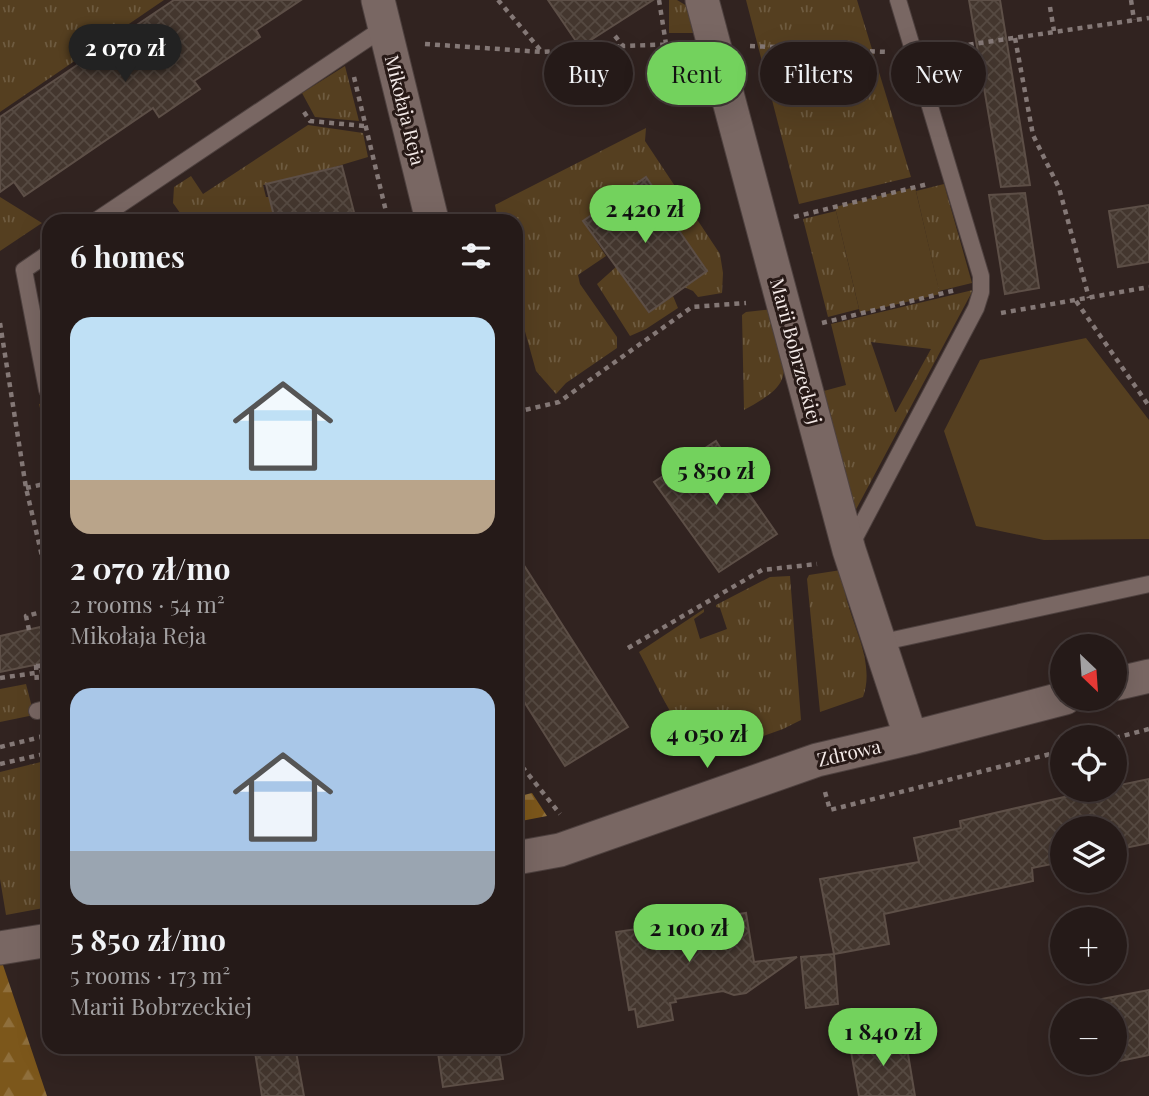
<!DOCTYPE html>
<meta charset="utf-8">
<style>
:root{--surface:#251a18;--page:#2d2321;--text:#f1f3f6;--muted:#a3a1a2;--line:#423837;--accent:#73d25d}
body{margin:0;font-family:"Playfair Display",serif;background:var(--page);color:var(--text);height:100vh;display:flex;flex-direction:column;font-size:26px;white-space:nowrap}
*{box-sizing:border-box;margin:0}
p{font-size:23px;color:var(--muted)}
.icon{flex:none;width:38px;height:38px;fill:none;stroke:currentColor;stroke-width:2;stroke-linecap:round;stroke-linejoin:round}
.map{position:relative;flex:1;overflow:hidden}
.drawer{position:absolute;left:42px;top:214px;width:481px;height:840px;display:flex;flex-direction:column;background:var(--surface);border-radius:21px;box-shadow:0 7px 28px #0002,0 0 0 2px var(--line)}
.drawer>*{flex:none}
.hud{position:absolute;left:544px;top:42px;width:499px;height:63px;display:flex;gap:14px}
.needle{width:46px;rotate:155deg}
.tools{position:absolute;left:1050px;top:634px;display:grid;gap:14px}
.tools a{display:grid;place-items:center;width:77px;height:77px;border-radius:50%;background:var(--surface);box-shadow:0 7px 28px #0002,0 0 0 2px var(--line);font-size:35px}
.price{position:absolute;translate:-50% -60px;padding:0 16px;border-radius:24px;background:var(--accent);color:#111;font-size:23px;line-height:46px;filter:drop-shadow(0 2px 4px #0008)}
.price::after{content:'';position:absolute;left:50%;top:42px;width:21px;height:16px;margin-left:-10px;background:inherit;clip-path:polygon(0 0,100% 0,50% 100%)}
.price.active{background:#222;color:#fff}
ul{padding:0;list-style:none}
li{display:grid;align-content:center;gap:14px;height:371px;padding:0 28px}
li span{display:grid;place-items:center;height:217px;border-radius:21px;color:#555}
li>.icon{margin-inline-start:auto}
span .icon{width:126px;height:126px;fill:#fffc;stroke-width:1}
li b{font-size:30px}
h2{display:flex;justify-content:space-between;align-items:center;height:84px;padding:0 28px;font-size:30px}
.tag{padding:0 24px;border-radius:32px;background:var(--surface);box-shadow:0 7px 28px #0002,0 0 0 2px var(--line);font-size:24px;line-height:63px}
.tag.active{background:var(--accent);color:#111}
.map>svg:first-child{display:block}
</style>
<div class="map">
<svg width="1149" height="1096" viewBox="0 0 1149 1096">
<defs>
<pattern id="grass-tufts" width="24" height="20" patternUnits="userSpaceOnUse" patternTransform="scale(1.75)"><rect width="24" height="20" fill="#553f20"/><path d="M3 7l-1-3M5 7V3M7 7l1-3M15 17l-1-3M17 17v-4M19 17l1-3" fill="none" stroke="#6e5b40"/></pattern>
<pattern id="forest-firs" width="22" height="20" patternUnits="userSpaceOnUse" patternTransform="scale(1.75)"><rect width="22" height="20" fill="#7c571b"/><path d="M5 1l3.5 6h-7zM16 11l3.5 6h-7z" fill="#8f6f3c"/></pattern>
<pattern id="building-cross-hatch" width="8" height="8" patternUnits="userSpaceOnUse" patternTransform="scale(1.75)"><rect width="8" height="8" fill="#43362e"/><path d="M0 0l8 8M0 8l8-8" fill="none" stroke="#564a42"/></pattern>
</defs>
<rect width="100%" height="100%" fill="#312320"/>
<path fill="url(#grass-tufts)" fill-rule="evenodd" d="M0,0H164L0,112Z
M669,0H677L692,9L698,33H669Z
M746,0H857L911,177L799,204Z
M345,66L359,121L315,117L302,93Z
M308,125L363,133L368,157L328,169V172L263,185L266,197H269L275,220H185L173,203L174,187L191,176L203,194Z
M646,128L645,141L720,254L723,273L722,293L698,297L693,291L684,287L706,271L659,202L661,199L645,177L583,221L606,256L578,275L580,284L617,337V348L566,383L556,394L536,371L516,299V220H498L495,205Z
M944,184L972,283L939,291L916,191Z
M0,197L42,223L0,251Z
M836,211L859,309L828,317L803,219Z
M617,266L649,312L673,296L678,308L646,329L630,336L597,284Z
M973,290L852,517L820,392L846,385L831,324ZM871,342L931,349L896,412H895Z
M773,309C777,329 790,359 782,379C777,393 756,403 744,410L742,315L746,312Z
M49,402V446L39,404Z
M841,570C841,579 844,588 846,597C854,629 875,664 863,697L820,712L807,579L809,575Z
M790,576L801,720L783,729L708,756C677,735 657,685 639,652L704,609V612L694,619L700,639L727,629L720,608L716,607V605L770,577Z
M26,684L34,715L0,722V689Z
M49,760V907L6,915L0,879V772Z"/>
<path fill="url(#forest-firs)" d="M532,793L547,816L516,822V797Z
M0,965H3L47,1096H0Z"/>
<path fill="#553f20" d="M915,187L940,294L860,313L835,207Z
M1086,338L1149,420V539L1044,540L976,526L944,431L980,360Z"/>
<path fill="url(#building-cross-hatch)" stroke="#5d4f47" stroke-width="2" d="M174,0H301L256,30L260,37L194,81L200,89L159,117L153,108L24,196L14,182L0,192V117Z
M548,0H653L580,47Z
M969,0H1000L1030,185L1001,187Z
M342,166L356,220H275L266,184Z
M646,177L661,199L659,202L707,271L649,312L583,221Z
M1025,193L1039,288L1005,294L989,195Z
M1149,205V262L1118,267L1109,211Z
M716,441L731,464L729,465L777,534L719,572L654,482Z
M516,553L628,727L565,766L516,689Z
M49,625V662L0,672V636Z
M1149,779V843L1115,850V828H1062V862L1032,868L1033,881L884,914L889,944L834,954L820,879L919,862L914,838L961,828L960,821L1099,789H1115V786Z
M746,913L754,962L797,957L746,993L734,995L723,991L675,999L676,1002L670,1003L673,1020L638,1027L635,1009L629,1010L616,932Z
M834,954L838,1004L806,1008L801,957Z
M1149,990V1055L1115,1062V1010H1093L1091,1001Z
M905,1036L915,1096H859L850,1046Z
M254,1046H295L304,1096H262Z
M437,1046H498L503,1079L443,1087Z"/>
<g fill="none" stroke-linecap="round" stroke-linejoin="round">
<defs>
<path id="service" d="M97,220L385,27
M47,390L24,270L49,253
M851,545L976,308L981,292V276L898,0
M879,643L1149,584
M37,711L49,708"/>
<path id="minor" d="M378,0L432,220
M702,0L849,550L911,738
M1115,684L1149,676
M516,858L560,850L817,760L911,738L1065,698
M0,948L49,940"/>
</defs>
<use href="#service" stroke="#4e413f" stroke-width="18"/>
<use href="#minor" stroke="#4e413f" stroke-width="35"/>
<path stroke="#847876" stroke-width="4.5" stroke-dasharray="5 5" stroke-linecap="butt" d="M498,0L542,52
M659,0L666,44
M1131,0L1134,20
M1050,7L1054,31
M615,36L623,46L678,44
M1015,38L1033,135L1059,188L1089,298
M425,44L542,52L622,46
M750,46L888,52
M939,49L1149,18
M354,77L388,220
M304,112L310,121L365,126
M794,217L928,184
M1076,301L1149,406
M1001,313L1149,287
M0,323L26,488L49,586
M822,323L956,290
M516,412L559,402L692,307L746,303
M26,488L49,483
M29,630L26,616L49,610
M628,648L762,570L817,564
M36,665L37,684
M36,666H49
M0,678L49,671
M1115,738L1149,729
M0,747L37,738
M516,759L560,814
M0,764L44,754L41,734
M825,792L830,810L1062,751"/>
<use href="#service" stroke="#796763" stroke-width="16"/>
<use href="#minor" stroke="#796763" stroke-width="33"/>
</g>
<g text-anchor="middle" stroke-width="6" stroke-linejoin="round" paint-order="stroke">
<g font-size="19" fill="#f4eae8" stroke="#271916">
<text transform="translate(405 110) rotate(76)" y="7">Mikołaja Reja</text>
<text transform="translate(796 351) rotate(75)" y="7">Marii Bobrzeckiej</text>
<text transform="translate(849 753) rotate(-13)" y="7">Zdrowa</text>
</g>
</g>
</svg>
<div class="tools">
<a><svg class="needle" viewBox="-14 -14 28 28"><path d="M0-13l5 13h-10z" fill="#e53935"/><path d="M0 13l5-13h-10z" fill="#a3a1a2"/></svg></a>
<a><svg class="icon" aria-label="locate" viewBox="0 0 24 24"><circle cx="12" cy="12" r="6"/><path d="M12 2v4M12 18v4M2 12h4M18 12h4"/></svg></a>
<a><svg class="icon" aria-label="layers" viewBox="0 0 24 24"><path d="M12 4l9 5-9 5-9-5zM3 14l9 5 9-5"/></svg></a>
<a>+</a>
<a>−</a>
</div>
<b class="price active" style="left:125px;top:84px">2 070 zł</b>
<b class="price" style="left:645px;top:245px">2 420 zł</b>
<b class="price" style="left:716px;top:507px">5 850 zł</b>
<b class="price" style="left:707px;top:770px">4 050 zł</b>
<b class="price" style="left:689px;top:964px">2 100 zł</b>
<b class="price" style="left:883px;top:1068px">1 840 zł</b>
<div class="hud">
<a class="tag">Buy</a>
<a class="tag active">Rent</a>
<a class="tag">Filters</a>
<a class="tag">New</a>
</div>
<section class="drawer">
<h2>6 homes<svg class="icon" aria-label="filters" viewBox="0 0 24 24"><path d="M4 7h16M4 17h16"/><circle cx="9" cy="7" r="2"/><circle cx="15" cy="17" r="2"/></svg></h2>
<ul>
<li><span style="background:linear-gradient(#bfe0f5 75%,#b9a48a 0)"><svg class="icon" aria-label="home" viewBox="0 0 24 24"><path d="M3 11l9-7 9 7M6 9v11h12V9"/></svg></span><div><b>2 070 zł/mo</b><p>2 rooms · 54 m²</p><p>Mikołaja Reja</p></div></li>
<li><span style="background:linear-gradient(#a9c7e8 75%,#9aa5b1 0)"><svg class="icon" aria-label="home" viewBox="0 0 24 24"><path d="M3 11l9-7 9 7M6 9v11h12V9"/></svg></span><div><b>5 850 zł/mo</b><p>5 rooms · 173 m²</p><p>Marii Bobrzeckiej</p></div></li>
</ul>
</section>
</div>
